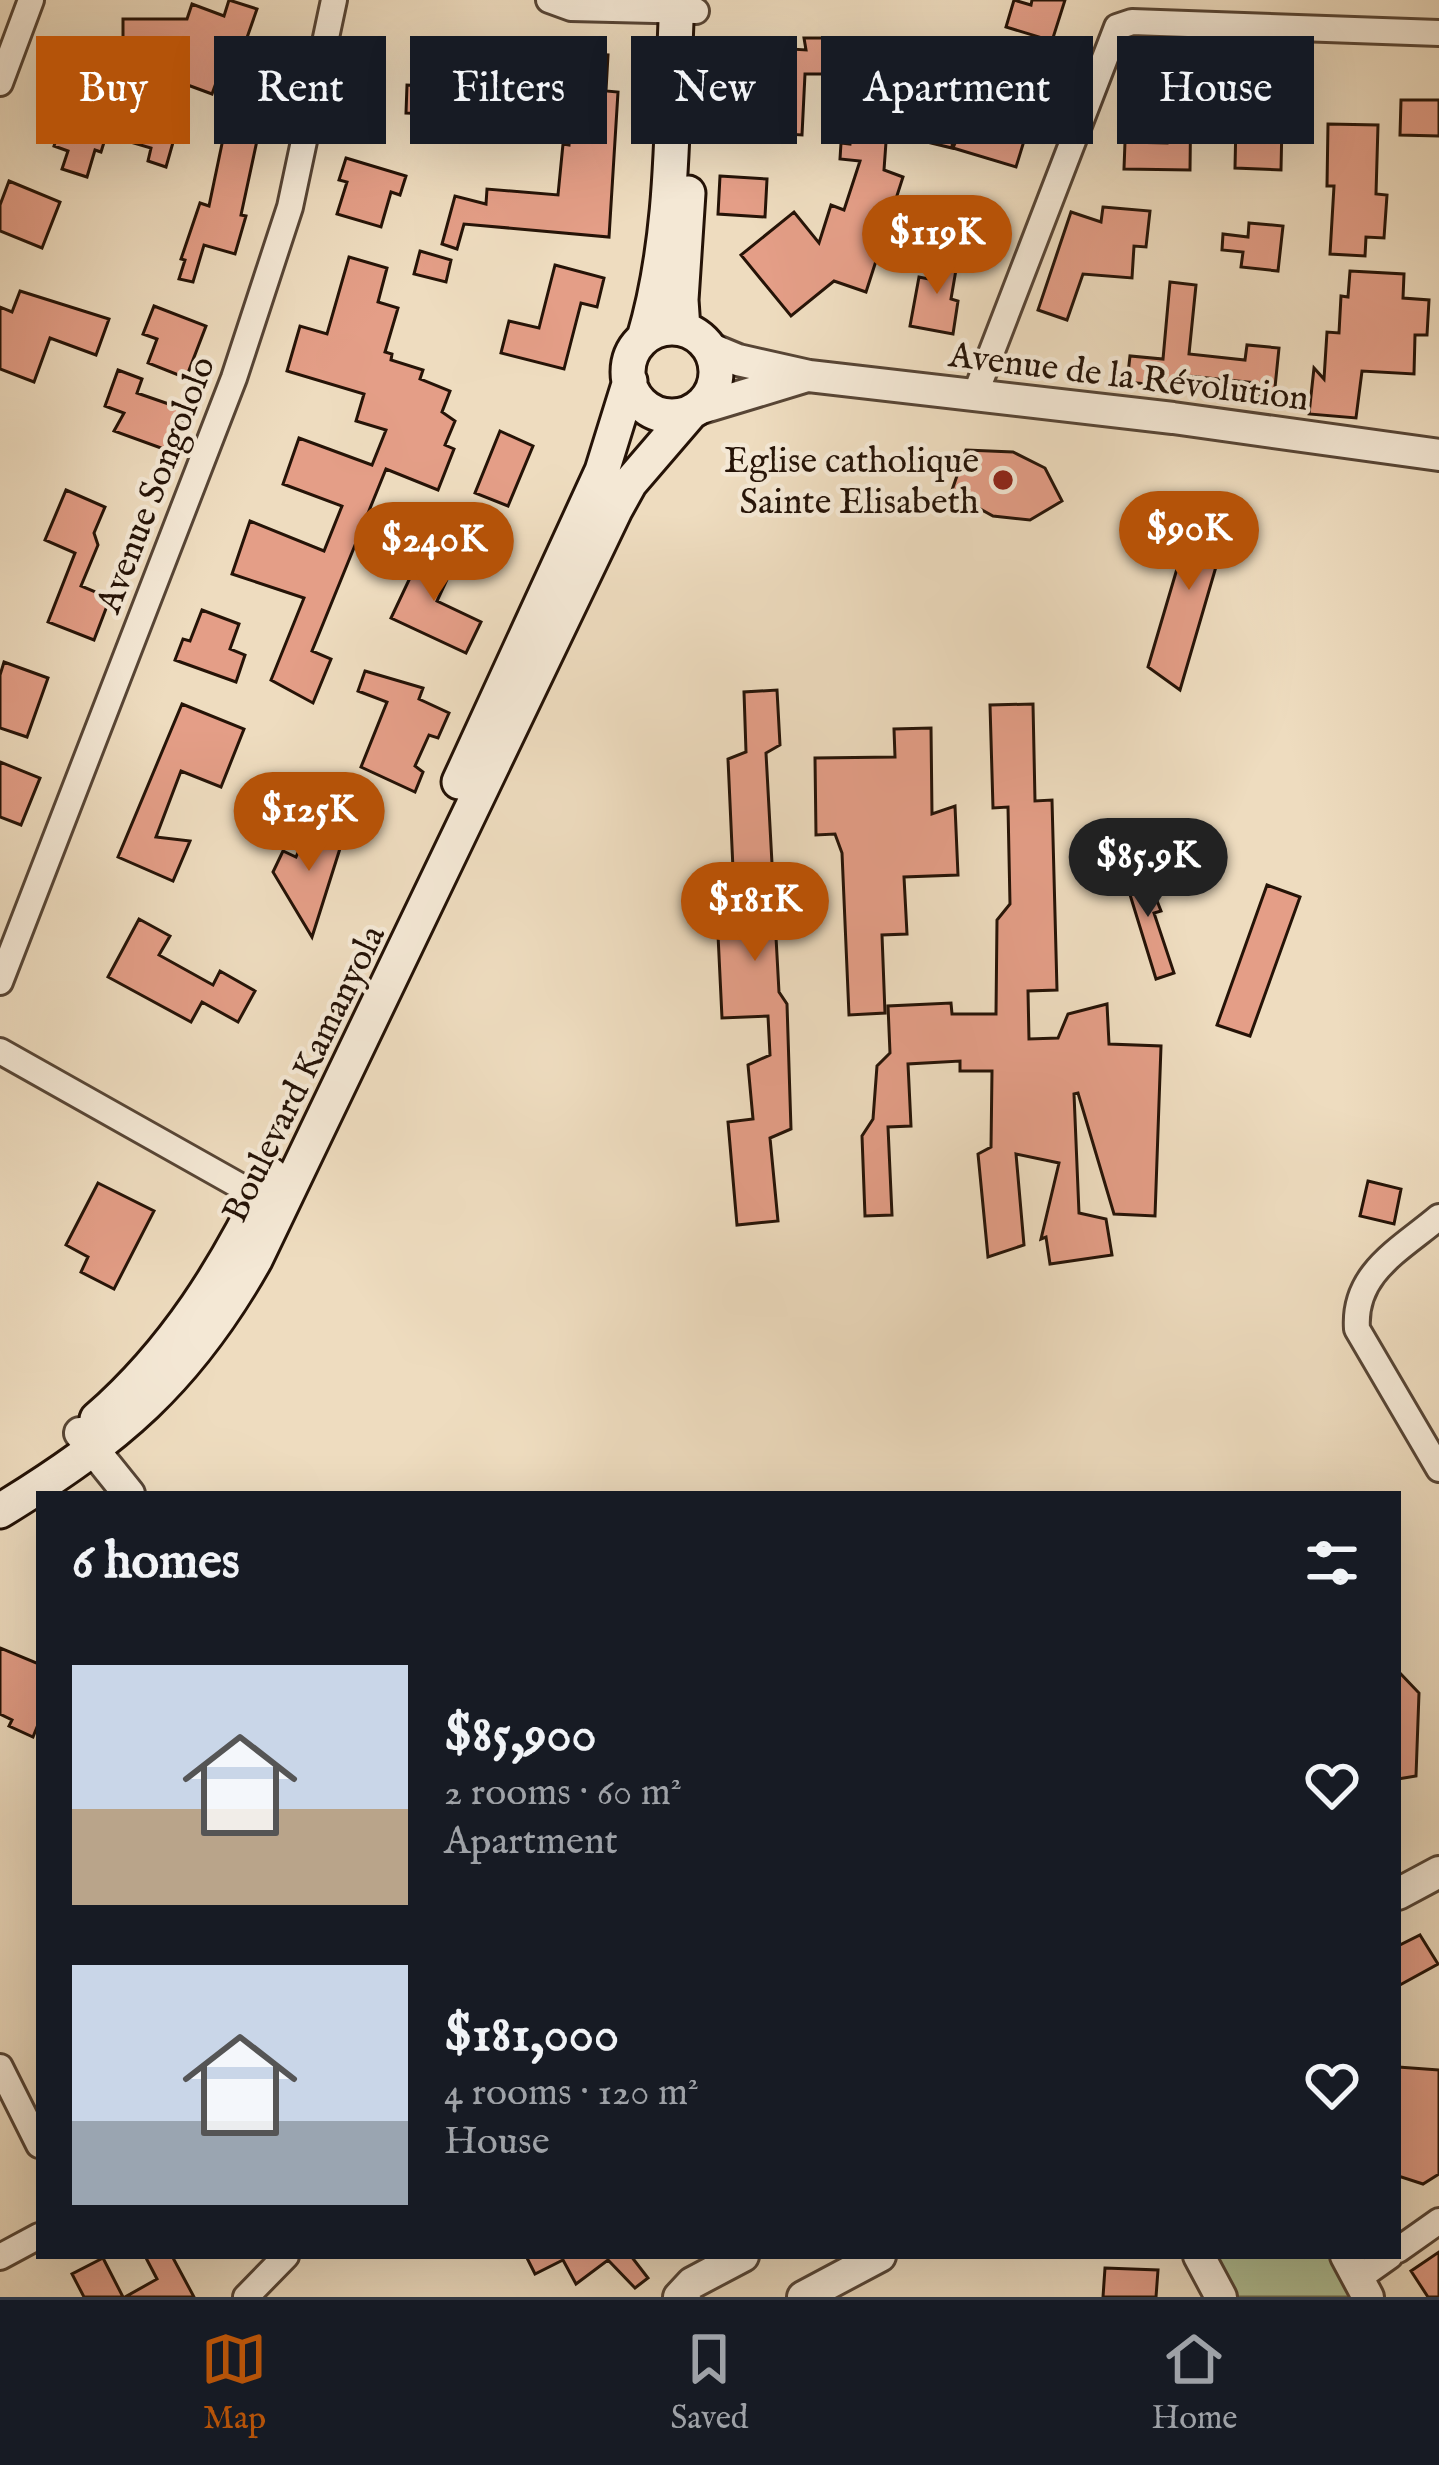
<!DOCTYPE html>
<meta charset="utf-8">
<style>
:root{--surface:#171b24;--page:#242831;--text:#f1f3f6;--muted:#9ea1a6;--line:#363941;--accent:#b45309}
body{margin:0;font-family:"IM FELL English",serif;background:var(--page);color:var(--text);height:100vh;display:flex;flex-direction:column;font-size:45px;white-space:nowrap}
*{box-sizing:border-box;margin:0}
p{font-size:39px;color:var(--muted)}
.icon{flex:none;width:66px;height:66px;fill:none;stroke:currentColor;stroke-width:2;stroke-linecap:round;stroke-linejoin:round}
.map{position:relative;flex:1;overflow:hidden}
.side{position:absolute;left:36px;top:1491px;width:1365px;height:768px;display:flex;flex-direction:column;background:var(--surface);border-radius:0px;box-shadow:0 12px 48px #0002}
.side>*{flex:none}
.hud{position:absolute;left:36px;top:36px;width:1368px;height:108px;display:flex;gap:24px}
.price{position:absolute;translate:-50% -102px;padding:0 27px;border-radius:42px;background:var(--accent);color:#fff;font-size:39px;line-height:78px;filter:drop-shadow(0 3px 6px #0008)}
.price::after{content:'';position:absolute;left:50%;top:72px;width:36px;height:27px;margin-left:-18px;background:inherit;clip-path:polygon(0 0,100% 0,50% 100%)}
.price.current{background:#222;color:#fff}
ul{padding:0;list-style:none}
li{display:flex;align-items:center;gap:36px;height:300px;padding:0 36px}
li span{display:grid;place-items:center;flex:none;width:336px;height:240px;border-radius:0px;color:#555}
li>.icon{margin-inline-start:auto}
span .icon{width:144px;height:144px;fill:#fffc;stroke-width:1}
li b{font-size:51px}
h2{display:flex;justify-content:space-between;align-items:center;height:144px;padding:0 36px;font-size:51px}
.chip{padding:0 42px;border-radius:0px;background:var(--surface);box-shadow:0 12px 48px #0002;font-size:42px;line-height:108px}
.chip.current{background:var(--accent);color:#fff}
.tab-bar{display:flex;justify-content:space-around;align-items:center;height:168px;border-top:3px solid var(--line);background:var(--surface);font-size:33px;color:var(--muted)}
.tab-bar a{display:grid;justify-items:center;gap:6px}
.tab-bar .current{color:var(--accent)}
.map>svg:first-child{display:block}
</style>
<div class="map">
<svg width="1439" height="2297" viewBox="0 0 1439 2297">
<rect width="100%" height="100%" fill="#eedcbf"/>
<filter id="stains"><feTurbulence type="fractalNoise" baseFrequency=".00167" numOctaves="4"/><feColorMatrix values="0 0 0 0 .2 0 0 0 0 .09 0 0 0 0 .02 0 0 0 .5 -.17"/></filter>
<radialGradient id="worn" r=".72"><stop offset=".6" stop-color="#630" stop-opacity="0"/><stop offset="1" stop-color="#630" stop-opacity=".3"/></radialGradient>
<path fill="#b3c296" stroke="#6c6a4e" stroke-width="3" d="M1213,2256H1329L1352,2297H1236Z"/>
<path fill="#e49e87" stroke="#251307" stroke-width="3" d="M229,0L257,9L243,49L230,44L212,94L185,84L171,124L178,125L166,167L148,161L151,148L103,134L112,102L130,108V69L96,68V41H123V19H187L192,4L224,16Z
M1014,0L1031,5L1032,0H1065L1052,41L1006,27Z
M804,38H837V74H805L802,135L753,132L757,47L806,50Z
M915,38L958,41L952,148L906,137L924,88L911,87Z
M574,53L608,55L606,91L618,92L609,237L464,224L457,249L442,244L455,196L486,204L487,189L558,195L563,144L569,145Z
M991,56L1041,76L1021,126L1028,128L1016,167L953,148L969,110L987,116L1001,83L983,76Z
M432,60L464,61L463,115L406,113L407,85L431,86Z
M1168,90H1191L1190,170L1124,169L1125,142L1167,143Z
M1401,100H1439V136L1400,135Z
M228,115L261,122L241,215L246,216L235,254L204,245L193,282L179,279L185,260L181,259L200,203L209,206Z
M62,121L106,136L101,152L95,150L87,177L62,169L68,151L54,146Z
M1236,122L1282,123L1281,170L1235,168Z
M1328,124L1378,125L1376,194L1387,195L1384,238L1366,237L1365,256L1330,254L1334,186H1327Z
M852,125L887,128L884,170L903,177L866,292L834,281L791,316L741,255L794,212L819,243L831,205L844,210L860,161L840,159L841,143L850,144Z
M346,158L406,176L400,195L391,192L381,227L337,214L347,182L339,180Z
M720,176L767,179L765,217L718,214Z
M9,181L60,202L42,248L0,231V205Z
M1103,207L1150,211L1146,247L1134,246L1132,278L1083,274L1067,320L1038,310L1071,212L1101,222Z
M1249,223L1283,226L1278,271L1241,267L1243,252L1222,250L1223,234L1248,237Z
M420,251L451,260L446,282L414,274Z
M934,254L958,258L951,299L958,301L953,334L910,326L919,277L929,279Z
M349,257L387,268L378,302L398,308L385,352L392,354L391,360L423,370L420,379L450,391L442,412L455,421L445,445L454,449L438,490L386,469L312,651L331,659L313,703L271,680L304,598L232,574L250,521L324,551L342,506L283,484L299,438L372,465L386,430L356,421L364,394L287,371L300,326L327,334Z
M555,265L604,278L597,307L581,303L564,369L501,353L509,321L539,328Z
M1350,271L1404,274L1403,298L1429,300L1427,335H1415L1414,374L1362,371L1356,418L1309,414L1314,368L1324,379L1327,332L1339,333L1341,296L1348,297Z
M1170,282L1196,285L1189,354L1245,360L1247,345L1279,348L1274,397L1257,395L1258,383L1187,376L1185,388L1127,382L1130,356L1163,359Z
M20,291L109,319L96,355L50,338L34,382L0,369V307L12,312Z
M154,306L206,326L186,378L148,363L157,339L143,334Z
M118,370L142,379L137,393L186,410L172,452L114,431L124,413L105,406Z
M500,431L533,446L508,506L475,493Z
M966,450L1013,452L1045,468L1062,501L1030,520L993,516L951,493Z
M66,490L105,507L94,533L98,545L81,586L110,598L94,640L48,622L75,553L45,540Z
M1197,501L1232,512L1180,690L1148,667Z
M425,546L456,560L437,601L481,622L466,653L391,618Z
M202,610L239,624L230,649L245,655L236,682L175,660L183,639L190,641Z
M4,662L48,678L27,737L0,728V675Z
M365,671L423,688L419,699L449,713L438,738L429,735L415,766L423,772L415,792L361,767L387,702L358,691Z
M777,690L780,745L766,753L779,992L787,1004L791,1129L770,1138L778,1221L737,1225L728,1122L753,1119L748,1065L770,1055L768,1016L722,1018L717,914L735,913L728,759L746,752L744,692Z
M182,704L244,729L221,787L181,771L156,837L190,841L173,881L118,857Z
M1033,704L1035,801L1052,800L1057,990L1028,991L1029,1039L1058,1038L1068,1014L1107,1004L1109,1044L1161,1046L1155,1216L1114,1214L1078,1093L1074,1094L1079,1213L1106,1219L1112,1255L1050,1264L1046,1237L1041,1239L1059,1163L1016,1154L1024,1245L988,1257L978,1154L991,1147L992,1071H960V1061L908,1064L911,1126L888,1127L892,1215L865,1216L862,1136L873,1119L877,1066L890,1053L888,1006L951,1003L952,1014H996L997,920L1010,904L1008,807L993,808L990,705Z
M931,728L932,814L955,806L958,875L904,877L907,934L882,935L885,1013L849,1015L842,853L835,834L816,835L815,758L895,757L894,729Z
M0,762L40,778L21,825L0,817Z
M310,825L343,839L312,937L273,872L283,851L296,857Z
M1143,865L1161,911L1154,913L1174,973L1156,979L1123,872Z
M1267,885L1300,897L1250,1036L1217,1025Z
M139,919L170,936L159,955L213,985L220,971L255,991L238,1022L202,1002L191,1022L108,977Z
M1368,1181L1401,1189L1394,1224L1360,1216Z
M98,1183L154,1211L114,1289L81,1272L88,1257L66,1245Z
M0,1648L39,1664V1722L33,1737L9,1726L12,1720L0,1714Z
M1398,1671L1419,1693L1416,1776L1398,1779Z
M1420,1935L1438,1964L1398,1986V1946Z
M1398,2067L1439,2070V2174L1423,2184L1398,2176Z
M1439,2252V2297H1428L1411,2271Z
M145,2256H172L194,2297H125L157,2279Z
M526,2256H631L648,2278L635,2288L608,2260L576,2284L563,2260L535,2274Z
M103,2258L123,2297H84L72,2274Z
M1105,2268L1158,2270L1156,2297H1103Z"/>
<g fill="none" stroke-linecap="round" stroke-linejoin="round">
<defs>
<path id="minor" d="M549,0L571,8L696,11
M0,83L31,0
M975,395L1117,27L1132,22L1439,33
M0,982L234,378L290,207L334,0
M0,1051L270,1203
M1439,1217C1400,1250 1353,1273 1357,1329L1439,1469
M0,2067L39,2145
M1398,2250L1439,2221
M0,2257L39,2236
M1359,2278L1390,2256
M246,2297L286,2256"/>
<path id="tertiary" d="M709,348L738,360L809,376L1173,418L1439,455
M695,410L804,377
M80,1433L129,1494
M1398,1894L1439,1872
M1199,2256L1221,2297
M1346,2256L1368,2297
M679,2297L692,2283L743,2256
M803,2297L880,2256"/>
<path id="secondary" d="M628 372a44 44 0 1 1 88 0a44 44 0 1 1-88 0Z
M683,329L681,300L688,193
M644,338C676,231 671,111 677,0
M459,782L602,471L630,381
M97,1419C175,1351 227,1267 271,1175
M0,1511C117,1439 186,1382 255,1260L615,510L630,483L691,412"/>
</defs>
<use href="#minor" stroke="#574535" stroke-width="30"/>
<use href="#tertiary" stroke="#574535" stroke-width="36"/>
<use href="#secondary" stroke="#251307" stroke-width="39"/>
<use href="#minor" stroke="#f4e8d5" stroke-width="24"/>
<use href="#tertiary" stroke="#f4e8d5" stroke-width="30"/>
<use href="#secondary" stroke="#f4e8d5" stroke-width="33"/>
</g>
<circle fill="#8f2418" stroke="#f4e8d5" stroke-width="4.5" cx="1003" cy="480" r="12"/>
<g text-anchor="middle" stroke-width="9" stroke-linejoin="round" paint-order="stroke">
<g font-size="36" fill="#251307" stroke="#f4e8d5">
<text transform="translate(1129 375) rotate(7)" y="13">Avenue de la Révolution</text>
<text transform="translate(154 484) rotate(-69)" y="13">Avenue Songololo</text>
<text transform="translate(302 1073) rotate(-64)" y="13">Boulevard Kamanyola</text>
</g>
<g font-size="36" fill="#251307" stroke="#f4e8d5" text-anchor="end">
<text x="979" y="472">Eglise catholique<tspan x="979" dy="41">Sainte Elisabeth</tspan></text>
</g>
</g>
<rect width="100%" height="100%" filter="url(#stains)"/>
<rect width="100%" height="100%" fill="url(#worn)"/>
</svg>
<b class="price" style="left:937px;top:297px">$119K</b>
<b class="price" style="left:1189px;top:593px">$90K</b>
<b class="price" style="left:434px;top:604px">$240K</b>
<b class="price" style="left:309px;top:874px">$125K</b>
<b class="price current" style="left:1148px;top:920px">$85.9K</b>
<b class="price" style="left:755px;top:964px">$181K</b>
<div class="hud">
<a class="chip current">Buy</a>
<a class="chip">Rent</a>
<a class="chip">Filters</a>
<a class="chip">New</a>
<a class="chip">Apartment</a>
<a class="chip">House</a>
</div>
<section class="side">
<h2>6 homes<svg class="icon" aria-label="filters" viewBox="0 0 24 24"><path d="M4 7h16M4 17h16"/><circle cx="9" cy="7" r="2"/><circle cx="15" cy="17" r="2"/></svg></h2>
<ul>
<li><span style="background:linear-gradient(#c9d6e8 60%,#b9a48a 0)"><svg class="icon" aria-label="home" viewBox="0 0 24 24"><path d="M3 11l9-7 9 7M6 9v11h12V9"/></svg></span><div><b>$85,900</b><p>2 rooms · 60 m²</p><p>Apartment</p></div><svg class="icon" aria-label="heart" viewBox="0 0 24 24"><path d="M12 20l-8-8c-3-5 5-10 8-4 3-6 11-1 8 4z"/></svg></li>
<li><span style="background:linear-gradient(#c9d6e8 65%,#9aa5b1 0)"><svg class="icon" aria-label="home" viewBox="0 0 24 24"><path d="M3 11l9-7 9 7M6 9v11h12V9"/></svg></span><div><b>$181,000</b><p>4 rooms · 120 m²</p><p>House</p></div><svg class="icon" aria-label="heart" viewBox="0 0 24 24"><path d="M12 20l-8-8c-3-5 5-10 8-4 3-6 11-1 8 4z"/></svg></li>
</ul>
</section>
</div>
<nav class="tab-bar">
<a class="current"><svg class="icon" aria-label="map" viewBox="0 0 24 24"><path d="M3 6l6-2 6 2 6-2v14l-6 2-6-2-6 2zM9 4v14M15 6v14"/></svg>Map</a>
<a><svg class="icon" aria-label="saved" viewBox="0 0 24 24"><path d="M7 4h10v16l-5-4-5 4z"/></svg>Saved</a>
<a><svg class="icon" aria-label="home" viewBox="0 0 24 24"><path d="M3 11l9-7 9 7M6 9v11h12V9"/></svg>Home</a>
</nav>
